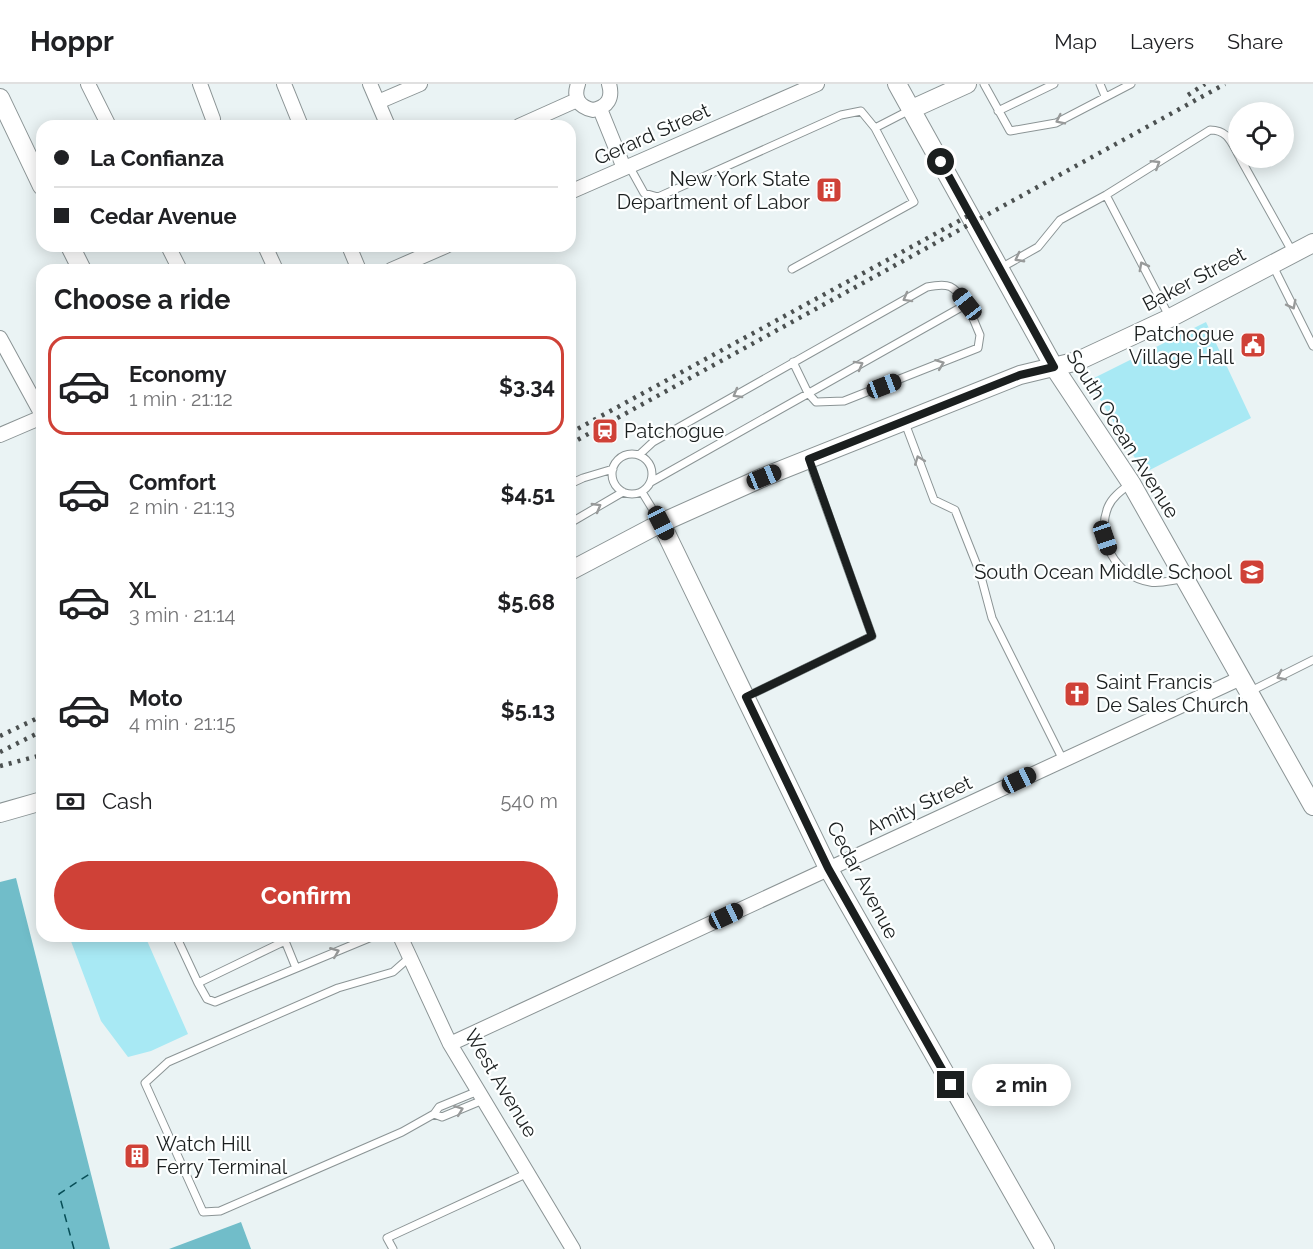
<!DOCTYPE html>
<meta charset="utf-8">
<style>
:root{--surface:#fff;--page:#f6f6f6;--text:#202124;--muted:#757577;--line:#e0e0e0;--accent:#cf4137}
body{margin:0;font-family:Raleway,sans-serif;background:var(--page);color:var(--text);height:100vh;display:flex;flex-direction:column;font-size:22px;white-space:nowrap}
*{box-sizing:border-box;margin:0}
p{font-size:20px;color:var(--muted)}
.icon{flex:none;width:33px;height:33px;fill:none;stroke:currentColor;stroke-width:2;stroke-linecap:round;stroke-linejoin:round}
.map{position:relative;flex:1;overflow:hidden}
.drawer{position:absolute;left:36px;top:180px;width:540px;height:678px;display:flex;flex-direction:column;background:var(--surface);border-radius:18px;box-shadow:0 3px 15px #0003}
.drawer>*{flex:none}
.hud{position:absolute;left:36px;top:36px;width:540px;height:132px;border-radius:18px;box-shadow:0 3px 15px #0003;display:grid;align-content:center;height:132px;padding:0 18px;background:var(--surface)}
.buttons{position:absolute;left:1228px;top:18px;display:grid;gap:12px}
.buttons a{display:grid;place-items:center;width:66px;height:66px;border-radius:50%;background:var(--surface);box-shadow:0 3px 15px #0003;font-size:30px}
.end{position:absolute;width:27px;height:27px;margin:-14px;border:8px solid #1b1f1f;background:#fff;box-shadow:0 0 0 3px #fff}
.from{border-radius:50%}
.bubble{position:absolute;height:42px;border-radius:21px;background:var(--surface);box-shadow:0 3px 15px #0003;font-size:20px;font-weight:700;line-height:42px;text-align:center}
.car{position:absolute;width:18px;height:36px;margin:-18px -9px;border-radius:8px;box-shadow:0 0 4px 2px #0007;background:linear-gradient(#222 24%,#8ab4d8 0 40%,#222 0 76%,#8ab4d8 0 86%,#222 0)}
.hud b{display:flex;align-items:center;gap:21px;height:57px;font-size:22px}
.hud b+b{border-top:2px solid var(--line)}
.hud i{width:15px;height:15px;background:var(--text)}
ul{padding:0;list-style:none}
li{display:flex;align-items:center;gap:18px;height:99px;margin:0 12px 9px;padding:0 6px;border:3px solid transparent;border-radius:18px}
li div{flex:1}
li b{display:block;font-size:22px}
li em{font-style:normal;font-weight:700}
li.on{border-color:var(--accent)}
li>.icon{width:54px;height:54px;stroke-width:1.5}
h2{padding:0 18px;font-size:27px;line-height:72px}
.pay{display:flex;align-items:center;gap:15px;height:66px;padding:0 18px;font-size:22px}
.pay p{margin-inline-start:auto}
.action{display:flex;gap:12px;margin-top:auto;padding:12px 18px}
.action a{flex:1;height:69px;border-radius:36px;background:var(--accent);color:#fff;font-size:24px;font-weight:700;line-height:69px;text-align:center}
header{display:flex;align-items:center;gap:36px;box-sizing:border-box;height:84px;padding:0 30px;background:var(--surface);border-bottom:2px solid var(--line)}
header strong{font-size:28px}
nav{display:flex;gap:33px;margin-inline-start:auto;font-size:21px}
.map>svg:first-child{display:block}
.green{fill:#a8e9f4}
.water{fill:#71bdc9}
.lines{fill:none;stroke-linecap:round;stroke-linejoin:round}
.ferry{stroke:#074e57;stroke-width:1.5;stroke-dasharray:8 6;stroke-linecap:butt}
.lane-casing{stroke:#8b9495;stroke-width:9}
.street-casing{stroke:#8b9495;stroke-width:16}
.secondary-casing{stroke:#8b9495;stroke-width:20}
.lane{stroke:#fff;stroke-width:7}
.street{stroke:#fff;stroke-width:14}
.secondary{stroke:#fff;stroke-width:18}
.rail{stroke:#4c5151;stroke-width:4.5;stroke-dasharray:3 6;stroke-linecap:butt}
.oneway{stroke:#989a9a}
.route{stroke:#1b1f1f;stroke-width:8}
.labels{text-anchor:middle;stroke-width:4.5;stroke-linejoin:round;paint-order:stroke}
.street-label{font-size:20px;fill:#1b1f1f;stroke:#fdffff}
.poi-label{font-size:20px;fill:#1b1f1f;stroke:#fdffff;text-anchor:end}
</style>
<header>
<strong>Hoppr</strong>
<nav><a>Map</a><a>Layers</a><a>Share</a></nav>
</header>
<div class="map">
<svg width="1313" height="1165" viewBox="0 0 1313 1165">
<rect width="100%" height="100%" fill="#eaf3f4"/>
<!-- green -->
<path class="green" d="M1206,238L1251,334L1144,389L1092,302L1094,294Z
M69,852H145L188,950L151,967L128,973L101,937Z"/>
<!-- water -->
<path class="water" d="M16,794L110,1165H0V798Z
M241,1138L251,1165H169Z"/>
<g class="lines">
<!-- ferry -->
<path class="ferry" d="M74,1165L59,1110L91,1089"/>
<!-- lane casing -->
<g class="lane-casing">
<path id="lane" d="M984,0L1010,47L1056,39L1131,0
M1100,0L1105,12
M998,27L1054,0
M1240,74L1293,169
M629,82L644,109L658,113L841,31L861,27L875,44L910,26
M1106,111L1170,234
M1273,182L1313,262
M792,185L914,118L875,44
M999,185L1038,163L1060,136L1106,111L1210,46C1228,46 1231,58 1239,72
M793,278L808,309L816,318L844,317L978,264L980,251L967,220
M905,339L934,416L955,426L980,489L992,534L1063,676
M612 390a20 20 0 1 1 40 0a20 20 0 1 1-40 0Z
M639,371L653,358L927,203C951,198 953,202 967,220L651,398
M570,400L583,394L613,385
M1130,400C1122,406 1112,413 1108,423C1095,455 1116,493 1150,498C1160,500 1172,496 1182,495
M642,408L661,439
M570,439L623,408
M1251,607L1313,576
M746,613L872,552L809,376
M176,852L198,899L285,857L287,852
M285,857L296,884
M410,873L393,888L338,904L168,978L145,999L203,1128L220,1127L402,1048L434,1030L439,1023L478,1007
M198,899L207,915L215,918L374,852
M434,1030L442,1033L483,1016
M393,1165L387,1154L528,1089"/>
</g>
<!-- street casing -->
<g class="street-casing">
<path id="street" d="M88,0L109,42
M200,0L213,35
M284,0L301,42
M370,0L388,42
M578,0C573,14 579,23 593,26C608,23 613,14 609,0
M378,18L420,0
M600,25L624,84
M519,42L577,16
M570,108L817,0
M168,162L180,186
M265,162L276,186
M349,162L359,186
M391,186L446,162
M0,254L42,331
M0,351L42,333
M400,852L450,960L573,1165
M450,960L1241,594"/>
</g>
<!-- secondary casing -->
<g class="secondary-casing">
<path id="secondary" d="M897,0L1054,283L1131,399L1313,722
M0,14L42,102
M912,25L967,0
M70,162L82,186
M661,439L828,784L1045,1165
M570,487L661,439L764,393L1020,291L1078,277L1170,234L1313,159
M0,729L42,717"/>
</g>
<!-- lane -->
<use href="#lane" class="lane"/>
<!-- street -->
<use href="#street" class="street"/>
<!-- secondary -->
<use href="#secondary" class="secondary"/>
<!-- rail -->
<path class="rail" d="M1188,11L1205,0
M570,349L968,132
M570,360L1225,0
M0,652L42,632
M0,668L42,647
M0,682L42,671"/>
</g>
<!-- one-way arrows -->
<defs><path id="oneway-chevron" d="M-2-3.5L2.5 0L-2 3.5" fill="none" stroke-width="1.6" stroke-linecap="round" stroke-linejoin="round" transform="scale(1.5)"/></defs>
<g class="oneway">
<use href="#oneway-chevron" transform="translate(1060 36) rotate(154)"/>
<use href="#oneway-chevron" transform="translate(1156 80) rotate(-32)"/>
<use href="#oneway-chevron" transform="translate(1019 174) rotate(152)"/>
<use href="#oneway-chevron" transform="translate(1143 182) rotate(-118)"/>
<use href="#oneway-chevron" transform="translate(907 214) rotate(151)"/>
<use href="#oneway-chevron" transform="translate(1292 221) rotate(63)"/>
<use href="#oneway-chevron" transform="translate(940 280) rotate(-21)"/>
<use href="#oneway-chevron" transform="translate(859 281) rotate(-29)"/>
<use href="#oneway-chevron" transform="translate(737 310) rotate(150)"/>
<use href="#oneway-chevron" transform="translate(919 376) rotate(-111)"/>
<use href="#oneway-chevron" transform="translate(597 423) rotate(-30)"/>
<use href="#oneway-chevron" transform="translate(1281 592) rotate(153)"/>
<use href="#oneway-chevron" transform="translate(335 868) rotate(-22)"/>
<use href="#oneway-chevron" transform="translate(459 1026) rotate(-21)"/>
</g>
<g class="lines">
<!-- route -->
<path class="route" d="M941,78L1054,283L1020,291L809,375L872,552L746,613L828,784L951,1001"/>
</g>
<!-- icons -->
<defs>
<g id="building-square" transform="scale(1.35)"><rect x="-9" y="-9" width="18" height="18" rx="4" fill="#cf4137" stroke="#fdffff"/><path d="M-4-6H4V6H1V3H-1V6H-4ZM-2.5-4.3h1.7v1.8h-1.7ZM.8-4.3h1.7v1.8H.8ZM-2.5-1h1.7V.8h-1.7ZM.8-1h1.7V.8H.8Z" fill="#fff"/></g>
<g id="civic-square" transform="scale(1.35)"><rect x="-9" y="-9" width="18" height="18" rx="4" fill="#cf4137" stroke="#fdffff"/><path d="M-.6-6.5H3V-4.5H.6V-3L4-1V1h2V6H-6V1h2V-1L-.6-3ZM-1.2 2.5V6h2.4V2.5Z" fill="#fff"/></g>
<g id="station-square" transform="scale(1.35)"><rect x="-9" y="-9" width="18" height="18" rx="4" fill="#cf4137" stroke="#fdffff"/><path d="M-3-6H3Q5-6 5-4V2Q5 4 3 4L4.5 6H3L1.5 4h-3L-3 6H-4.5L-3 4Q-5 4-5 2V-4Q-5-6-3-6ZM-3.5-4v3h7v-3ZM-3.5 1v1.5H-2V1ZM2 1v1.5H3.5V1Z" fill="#fff"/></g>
<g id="school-square" transform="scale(1.35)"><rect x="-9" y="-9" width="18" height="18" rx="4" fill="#cf4137" stroke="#fdffff"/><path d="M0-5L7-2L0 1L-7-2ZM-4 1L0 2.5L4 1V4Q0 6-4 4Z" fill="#fff"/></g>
<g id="church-square" transform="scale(1.35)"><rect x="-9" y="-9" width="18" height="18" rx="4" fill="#cf4137" stroke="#fdffff"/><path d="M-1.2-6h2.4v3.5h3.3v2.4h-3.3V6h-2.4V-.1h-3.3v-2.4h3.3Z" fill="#fff"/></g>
</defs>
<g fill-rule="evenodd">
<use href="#building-square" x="829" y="106"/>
<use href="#civic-square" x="1253" y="261"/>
<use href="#station-square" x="605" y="347"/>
<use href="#school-square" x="1252" y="488"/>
<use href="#church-square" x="1077" y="610"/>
<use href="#building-square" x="137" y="1072"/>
</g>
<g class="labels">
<!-- street labels -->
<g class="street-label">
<text transform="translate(652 50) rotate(-24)" y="7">Gerard Street</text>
<text transform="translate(1194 195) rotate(-28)" y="7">Baker Street</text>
<text transform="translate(1123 350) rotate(58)" y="7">South Ocean Avenue</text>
<text transform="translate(919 721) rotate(-25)" y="7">Amity Street</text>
<text transform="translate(863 796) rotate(62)" y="7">Cedar Avenue</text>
<text transform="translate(501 999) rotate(59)" y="7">West Avenue</text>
</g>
<!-- poi labels -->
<g class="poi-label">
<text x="810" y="102">New York State<tspan x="810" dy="23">Department of Labor</tspan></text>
<text x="1234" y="257">Patchogue<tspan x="1234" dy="23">Village Hall</tspan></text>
<text x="624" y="354" text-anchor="start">Patchogue</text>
<text x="1232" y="495">South Ocean Middle School</text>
<text x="1096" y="605" text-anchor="start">Saint Francis<tspan x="1096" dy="23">De Sales Church</tspan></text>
<text x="156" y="1067" text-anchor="start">Watch Hill<tspan x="156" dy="23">Ferry Terminal</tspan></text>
</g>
</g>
</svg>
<div class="buttons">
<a><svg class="icon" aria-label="locate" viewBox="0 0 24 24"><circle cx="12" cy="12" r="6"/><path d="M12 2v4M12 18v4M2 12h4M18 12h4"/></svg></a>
</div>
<i class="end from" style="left:941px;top:78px"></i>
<i class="end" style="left:951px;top:1001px"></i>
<div class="bubble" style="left:972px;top:980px;width:99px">2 min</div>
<i class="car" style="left:967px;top:220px;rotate:322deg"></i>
<i class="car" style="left:884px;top:302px;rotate:69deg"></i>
<i class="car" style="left:764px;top:393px;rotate:68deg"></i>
<i class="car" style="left:661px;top:439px;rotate:153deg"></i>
<i class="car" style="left:1105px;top:454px;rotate:161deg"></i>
<i class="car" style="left:1019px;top:696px;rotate:65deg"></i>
<i class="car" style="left:726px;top:832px;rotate:65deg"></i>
<div class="hud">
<b><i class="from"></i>La Confianza</b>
<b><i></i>Cedar Avenue</b>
</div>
<section class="drawer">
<h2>Choose a ride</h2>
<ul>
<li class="on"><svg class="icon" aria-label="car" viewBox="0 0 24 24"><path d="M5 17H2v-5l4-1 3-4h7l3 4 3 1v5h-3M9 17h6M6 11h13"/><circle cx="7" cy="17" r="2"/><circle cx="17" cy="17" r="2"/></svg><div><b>Economy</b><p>1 min · 21:12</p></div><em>$3.34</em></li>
<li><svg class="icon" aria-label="car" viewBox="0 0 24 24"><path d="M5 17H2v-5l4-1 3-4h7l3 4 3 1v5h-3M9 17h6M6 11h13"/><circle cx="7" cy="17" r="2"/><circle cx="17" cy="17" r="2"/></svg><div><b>Comfort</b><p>2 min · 21:13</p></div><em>$4.51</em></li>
<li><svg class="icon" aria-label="car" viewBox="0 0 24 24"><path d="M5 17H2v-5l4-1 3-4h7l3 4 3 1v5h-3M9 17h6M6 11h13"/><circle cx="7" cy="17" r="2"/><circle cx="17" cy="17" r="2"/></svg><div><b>XL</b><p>3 min · 21:14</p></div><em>$5.68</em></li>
<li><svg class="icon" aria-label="car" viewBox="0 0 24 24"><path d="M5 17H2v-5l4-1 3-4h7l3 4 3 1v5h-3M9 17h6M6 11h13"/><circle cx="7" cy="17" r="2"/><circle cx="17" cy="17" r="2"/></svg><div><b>Moto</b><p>4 min · 21:15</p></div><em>$5.13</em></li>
</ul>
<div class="pay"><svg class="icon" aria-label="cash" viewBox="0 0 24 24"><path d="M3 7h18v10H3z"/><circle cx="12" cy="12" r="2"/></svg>Cash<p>540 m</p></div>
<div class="action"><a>Confirm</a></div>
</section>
</div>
